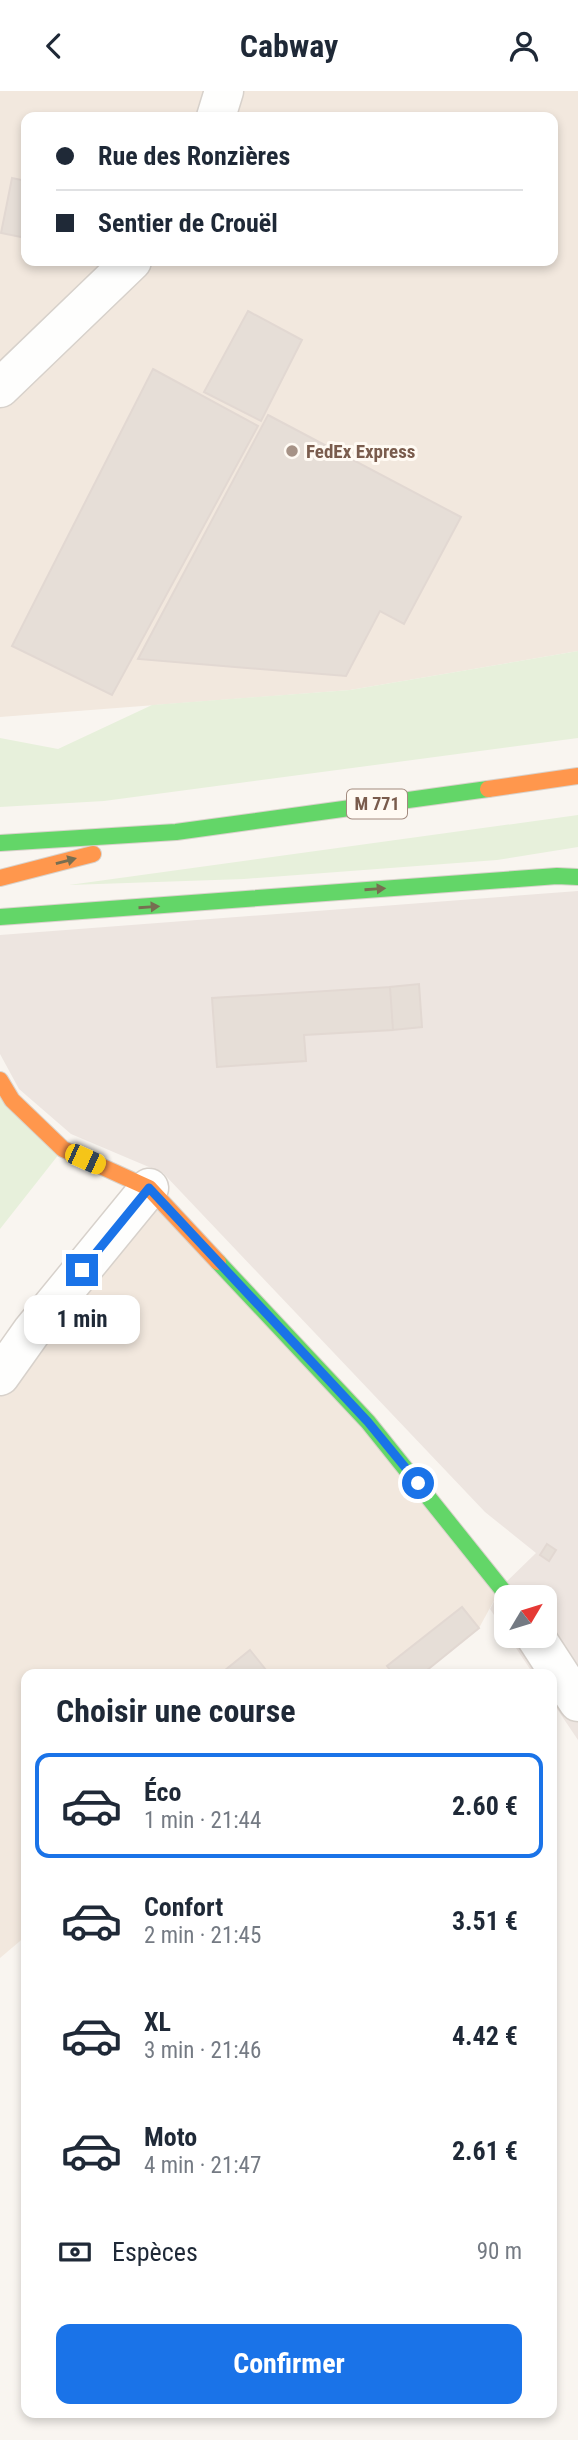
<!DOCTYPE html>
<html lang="fr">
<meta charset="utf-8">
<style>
:root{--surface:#fff;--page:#f2f2f3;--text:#1f2937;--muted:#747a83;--line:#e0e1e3;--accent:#1a73e8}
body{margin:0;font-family:"Roboto Condensed",sans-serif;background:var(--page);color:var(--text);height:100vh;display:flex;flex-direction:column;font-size:26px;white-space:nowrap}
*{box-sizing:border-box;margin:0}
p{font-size:23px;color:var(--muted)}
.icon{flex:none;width:38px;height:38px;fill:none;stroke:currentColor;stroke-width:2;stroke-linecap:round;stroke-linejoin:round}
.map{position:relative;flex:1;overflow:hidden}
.sheet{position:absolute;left:21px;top:1578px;width:536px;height:749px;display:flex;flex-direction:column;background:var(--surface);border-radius:14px;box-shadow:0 4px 10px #0003}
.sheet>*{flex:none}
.banner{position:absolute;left:21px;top:21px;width:537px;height:154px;border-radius:14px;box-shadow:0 4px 10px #0003;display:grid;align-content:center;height:154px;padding:0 35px;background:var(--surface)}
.needle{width:46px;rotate:52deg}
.tools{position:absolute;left:494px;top:1494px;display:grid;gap:14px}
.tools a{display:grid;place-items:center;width:63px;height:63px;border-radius:14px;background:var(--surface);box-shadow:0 4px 10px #0003;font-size:35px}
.end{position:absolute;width:32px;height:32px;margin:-16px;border:9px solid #1a73e8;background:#fff;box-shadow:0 0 0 4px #fff}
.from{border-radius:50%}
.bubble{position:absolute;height:49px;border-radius:14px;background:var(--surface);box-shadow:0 4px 10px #0003;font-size:23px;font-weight:700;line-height:49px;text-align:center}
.car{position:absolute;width:21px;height:42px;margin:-21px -10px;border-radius:9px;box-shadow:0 0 5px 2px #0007;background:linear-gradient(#f5c518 24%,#345 0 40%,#f5c518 0 76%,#345 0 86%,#f5c518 0)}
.banner b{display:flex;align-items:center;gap:24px;height:66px;font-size:26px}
.banner b+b{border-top:2px solid var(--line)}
.banner i{width:18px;height:18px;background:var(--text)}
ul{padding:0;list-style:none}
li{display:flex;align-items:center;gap:21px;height:105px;margin:0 14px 10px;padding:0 21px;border:4px solid transparent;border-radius:14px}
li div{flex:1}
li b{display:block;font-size:26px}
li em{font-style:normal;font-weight:700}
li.on{border-color:var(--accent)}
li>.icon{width:63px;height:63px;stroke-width:1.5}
h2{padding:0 35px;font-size:32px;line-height:84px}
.pay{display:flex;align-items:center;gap:18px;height:77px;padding:0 35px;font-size:26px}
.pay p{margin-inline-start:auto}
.cta{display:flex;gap:14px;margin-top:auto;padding:14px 35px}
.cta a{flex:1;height:80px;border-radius:14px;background:var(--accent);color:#fff;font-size:28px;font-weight:700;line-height:80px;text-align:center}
header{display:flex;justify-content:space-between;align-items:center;height:91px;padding:0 35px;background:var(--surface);font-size:32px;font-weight:700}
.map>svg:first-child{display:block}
.residential{fill:#f2e8de;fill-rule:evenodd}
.industrial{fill:#ede5e0}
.green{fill:#e7f0db}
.building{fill:#e6ded7;stroke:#e2d8d2;stroke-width:2}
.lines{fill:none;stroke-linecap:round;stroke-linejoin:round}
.street-casing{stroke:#d7d1cb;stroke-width:41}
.fast-casing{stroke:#d9d2cb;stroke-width:18}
.slow-casing{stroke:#d9d2cb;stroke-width:18}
.street{stroke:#fefefd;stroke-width:38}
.fast{stroke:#63d668;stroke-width:16}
.slow{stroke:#ff974d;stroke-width:16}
.oneway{fill:#776e51}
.route{stroke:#1a73e8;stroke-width:9}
.poi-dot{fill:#a69286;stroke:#fffaf3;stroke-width:2.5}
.labels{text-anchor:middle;stroke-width:6;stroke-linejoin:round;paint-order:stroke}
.shield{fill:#fffaf3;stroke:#a28b7f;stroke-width:2}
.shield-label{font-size:18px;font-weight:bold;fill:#7a5c4d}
.poi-label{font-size:19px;font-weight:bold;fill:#7a5c4d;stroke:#fffaf3;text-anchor:start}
</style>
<header><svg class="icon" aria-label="back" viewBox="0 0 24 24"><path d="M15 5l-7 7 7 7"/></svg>Cabway<svg class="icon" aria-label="person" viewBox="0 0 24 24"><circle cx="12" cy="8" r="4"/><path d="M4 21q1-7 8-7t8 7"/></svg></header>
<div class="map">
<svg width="578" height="2349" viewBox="0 0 578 2349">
<rect width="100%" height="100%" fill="#f9f5f0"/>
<!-- residential -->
<path class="residential" d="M0,0H578V560L350,599L0,626ZM26,26H553V170H26Z
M149,1097L502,1495L479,1537L421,1584H26V1845L0,1867V1285Z"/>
<!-- industrial -->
<path class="industrial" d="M578,800V1649L551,1609V1584H534L508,1545H544V1507H506V1542L490,1518L502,1495L536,1462L485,1421L163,1082L71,1043L19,998L0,963V844Z"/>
<!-- green -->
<path class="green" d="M578,560V647L104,710L0,716V647L58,658L152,614L350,599Z
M578,724V756L497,769L244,788L69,794Z
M0,989L63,1058L0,1138Z"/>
<!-- building -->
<path class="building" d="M12,87L26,90V147L1,142Z
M248,220L302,249L261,330L204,301Z
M153,278L258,335L112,604L12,555Z
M268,324L461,426L404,533L380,520L346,585L138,568Z
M419,893L422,936L393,939L390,896Z
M390,896L393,939L304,944L306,970L217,976L212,907Z
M547,1453L556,1459L549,1470L540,1464Z
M462,1516L479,1537L421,1584H394L387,1575Z
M250,1559L270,1584H219Z"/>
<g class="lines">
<!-- street casing -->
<g class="street-casing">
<path id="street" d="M216,26L224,0
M0,297L132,170
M0,1285L32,1240L149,1097
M535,1545L578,1611"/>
</g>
<!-- fast casing -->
<g class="fast-casing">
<path id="fast" d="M0,752L176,741L488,698
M0,826L557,785L578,786
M218,1171L368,1331L509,1507"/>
</g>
<!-- slow casing -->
<g class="slow-casing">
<path id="slow" d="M488,698L578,685
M0,787L93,763
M0,989L12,1009L63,1058L149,1097L218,1171"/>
</g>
<!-- street -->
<use href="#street" class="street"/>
<!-- fast -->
<use href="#fast" class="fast"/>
<!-- slow -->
<use href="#slow" class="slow"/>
</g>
<!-- one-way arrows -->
<defs><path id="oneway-solid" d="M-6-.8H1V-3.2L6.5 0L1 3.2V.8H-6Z" transform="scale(1.75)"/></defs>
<g class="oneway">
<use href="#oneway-solid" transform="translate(66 770) rotate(-15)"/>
<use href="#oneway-solid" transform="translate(375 798) rotate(-4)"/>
<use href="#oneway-solid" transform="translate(149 816) rotate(-4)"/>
</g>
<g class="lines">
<!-- route -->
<path class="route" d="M82,1179L149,1097L368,1331L418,1392"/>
</g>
<!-- markers -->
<circle class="poi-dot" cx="292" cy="360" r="7"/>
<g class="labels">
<!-- shield labels -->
<rect class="shield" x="347" y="698.5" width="60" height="29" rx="5"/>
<g class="shield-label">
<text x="377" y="719">M 771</text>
</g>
<!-- poi labels -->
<g class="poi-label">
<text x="306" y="367">FedEx Express</text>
</g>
</g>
</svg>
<div class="tools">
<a><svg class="needle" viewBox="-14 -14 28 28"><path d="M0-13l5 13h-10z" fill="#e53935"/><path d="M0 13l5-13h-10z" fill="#747a83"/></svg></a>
</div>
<i class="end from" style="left:418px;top:1392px"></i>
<i class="end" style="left:82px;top:1179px"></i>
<div class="bubble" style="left:24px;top:1204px;width:116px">1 min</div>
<i class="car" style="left:85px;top:1068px;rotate:114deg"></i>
<div class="banner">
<b><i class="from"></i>Rue des Ronzières</b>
<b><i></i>Sentier de Crouël</b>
</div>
<section class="sheet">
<h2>Choisir une course</h2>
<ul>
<li class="on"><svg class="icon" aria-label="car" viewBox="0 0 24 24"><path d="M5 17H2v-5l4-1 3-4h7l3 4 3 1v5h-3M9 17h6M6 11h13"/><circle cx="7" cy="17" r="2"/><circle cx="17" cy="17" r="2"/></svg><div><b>Éco</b><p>1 min · 21:44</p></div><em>2.60 €</em></li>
<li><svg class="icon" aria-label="car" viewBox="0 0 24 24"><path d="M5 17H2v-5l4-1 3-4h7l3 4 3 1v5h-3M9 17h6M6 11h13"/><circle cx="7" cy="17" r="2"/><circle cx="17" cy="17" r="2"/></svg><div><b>Confort</b><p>2 min · 21:45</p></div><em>3.51 €</em></li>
<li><svg class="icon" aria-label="car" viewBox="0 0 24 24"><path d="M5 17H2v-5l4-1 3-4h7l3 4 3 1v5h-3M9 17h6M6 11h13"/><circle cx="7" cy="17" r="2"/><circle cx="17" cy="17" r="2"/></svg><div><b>XL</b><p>3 min · 21:46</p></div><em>4.42 €</em></li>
<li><svg class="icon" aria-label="car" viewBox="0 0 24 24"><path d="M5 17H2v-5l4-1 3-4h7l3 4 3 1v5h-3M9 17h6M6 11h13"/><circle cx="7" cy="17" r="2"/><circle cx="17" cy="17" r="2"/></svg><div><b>Moto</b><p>4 min · 21:47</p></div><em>2.61 €</em></li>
</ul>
<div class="pay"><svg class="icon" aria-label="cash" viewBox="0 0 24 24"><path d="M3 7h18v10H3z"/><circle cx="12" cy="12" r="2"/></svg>Espèces<p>90 m</p></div>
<div class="cta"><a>Confirmer</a></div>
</section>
</div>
